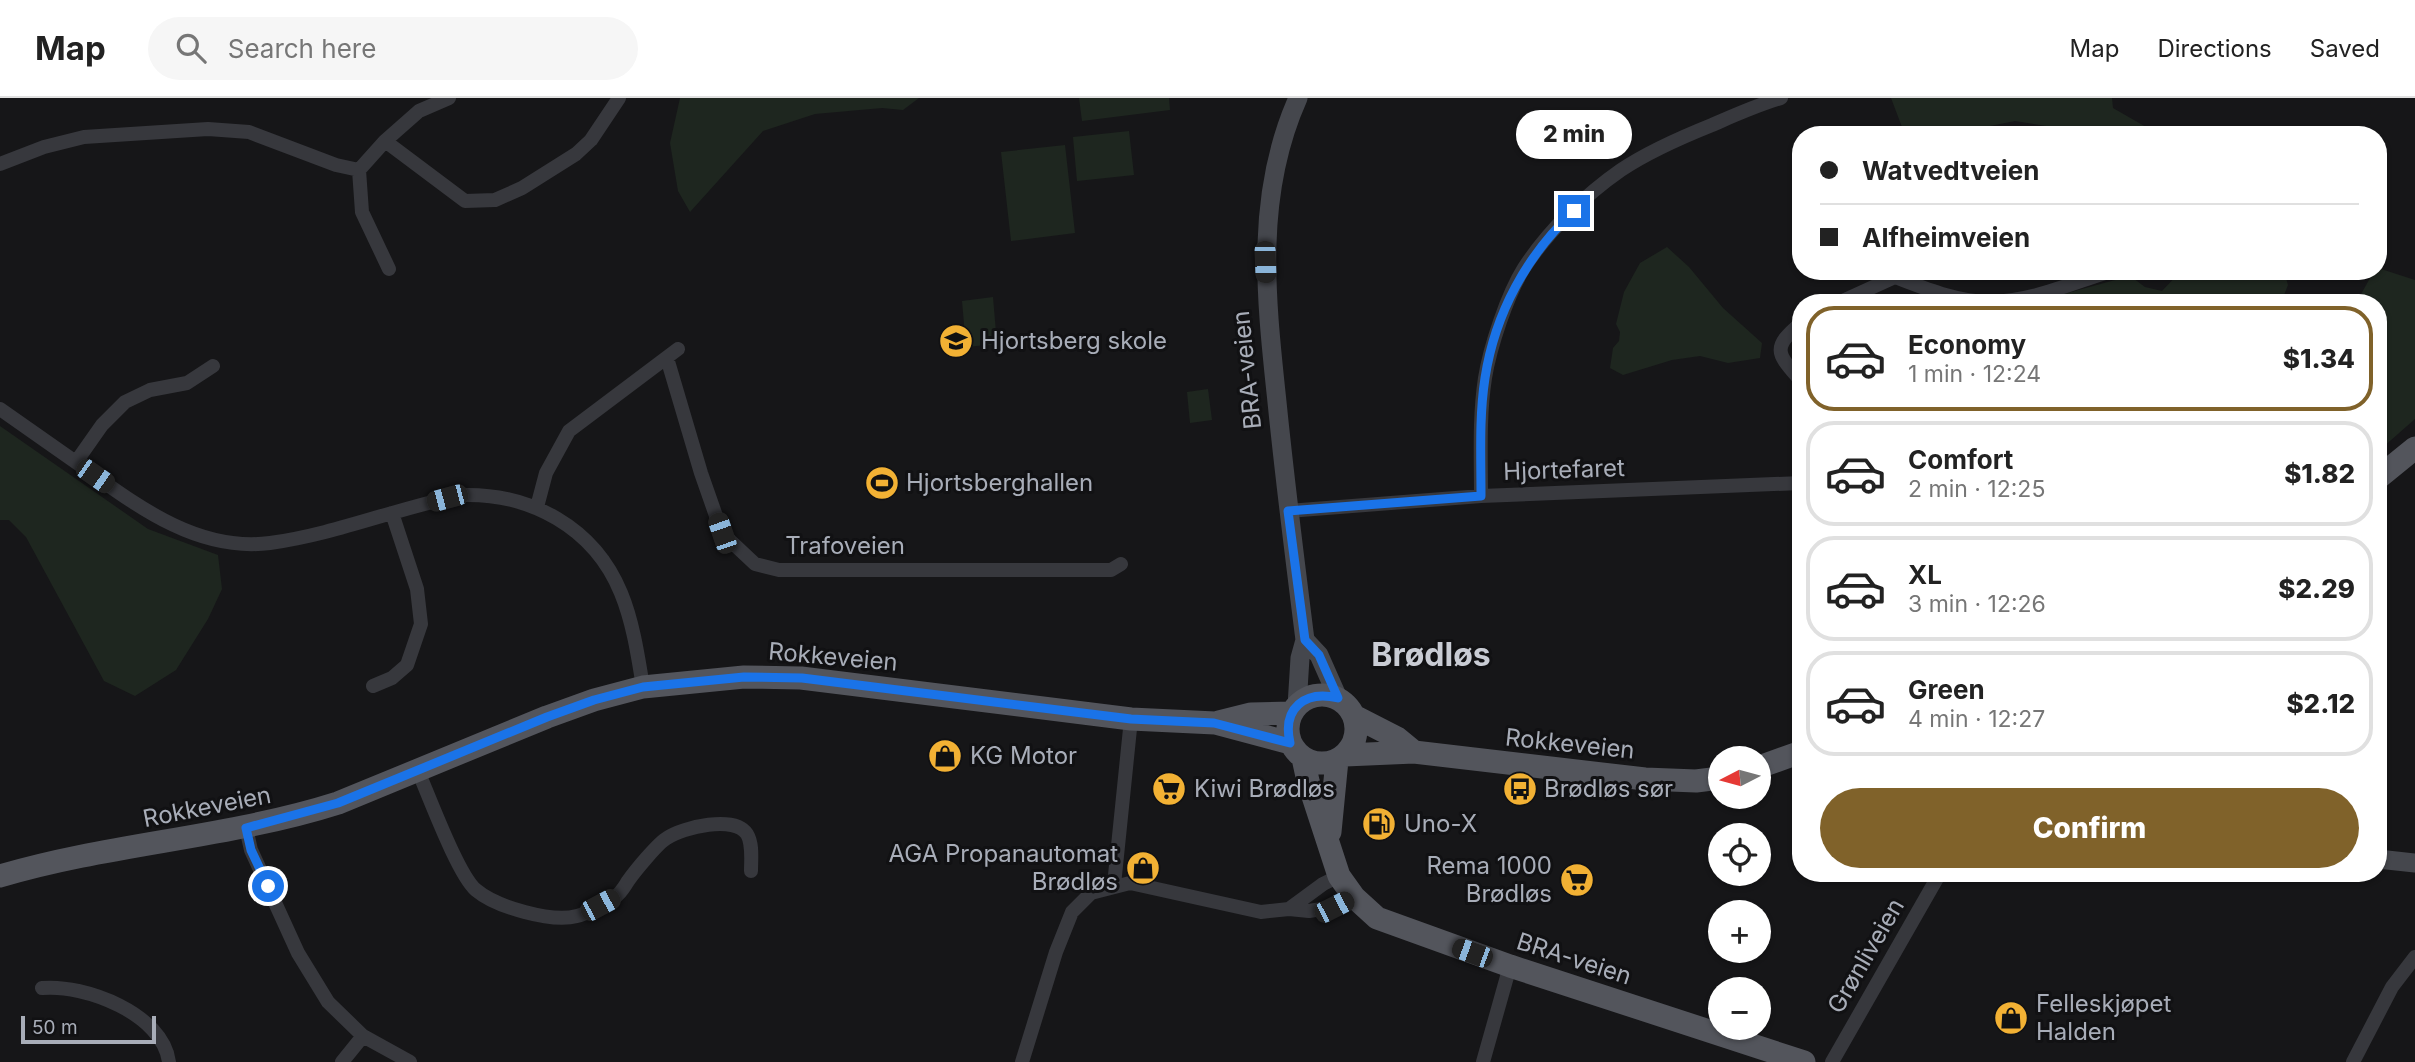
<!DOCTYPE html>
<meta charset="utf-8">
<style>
:root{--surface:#fff;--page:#f6f6f6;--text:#222;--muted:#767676;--line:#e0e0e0;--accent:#80622a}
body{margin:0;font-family:Inter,sans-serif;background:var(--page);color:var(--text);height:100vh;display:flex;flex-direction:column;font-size:26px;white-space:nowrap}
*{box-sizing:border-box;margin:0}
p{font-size:23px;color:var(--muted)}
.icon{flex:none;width:38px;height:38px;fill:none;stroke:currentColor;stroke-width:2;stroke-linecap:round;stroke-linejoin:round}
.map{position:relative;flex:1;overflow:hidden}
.panel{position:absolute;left:1792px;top:196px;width:595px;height:588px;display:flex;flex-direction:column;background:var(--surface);border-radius:28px;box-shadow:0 2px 5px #0004}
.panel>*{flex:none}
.banner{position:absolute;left:1792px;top:28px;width:595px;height:154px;border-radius:28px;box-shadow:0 2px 5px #0004;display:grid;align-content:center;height:154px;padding:0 28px;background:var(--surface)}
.needle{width:46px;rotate:264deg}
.controls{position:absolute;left:1708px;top:648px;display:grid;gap:14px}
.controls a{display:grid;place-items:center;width:63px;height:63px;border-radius:50%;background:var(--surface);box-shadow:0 2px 5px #0004;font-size:35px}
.scale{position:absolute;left:21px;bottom:18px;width:135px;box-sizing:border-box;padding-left:7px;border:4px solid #a8adb8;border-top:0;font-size:19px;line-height:24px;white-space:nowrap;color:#a8adb8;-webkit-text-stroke:5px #111113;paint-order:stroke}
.end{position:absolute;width:32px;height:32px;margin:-16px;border:9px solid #1a73e8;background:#fff;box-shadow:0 0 0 4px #fff}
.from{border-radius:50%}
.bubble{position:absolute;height:49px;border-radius:24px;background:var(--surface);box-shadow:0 2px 5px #0004;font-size:23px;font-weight:800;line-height:49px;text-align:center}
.car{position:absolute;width:21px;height:42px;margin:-21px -10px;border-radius:9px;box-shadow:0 0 5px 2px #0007;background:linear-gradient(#222 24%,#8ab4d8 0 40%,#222 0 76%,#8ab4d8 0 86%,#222 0)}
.banner b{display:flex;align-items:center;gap:24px;height:66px;font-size:26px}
.banner b+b{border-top:2px solid var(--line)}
.banner i{width:18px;height:18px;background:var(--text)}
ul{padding:12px 0 0;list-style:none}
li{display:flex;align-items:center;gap:21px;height:105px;margin:0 14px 10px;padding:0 14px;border:4px solid var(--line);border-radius:28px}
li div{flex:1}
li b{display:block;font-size:26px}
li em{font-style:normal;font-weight:800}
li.on{border-color:var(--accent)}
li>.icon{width:63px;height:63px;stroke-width:1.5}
.cta{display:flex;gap:14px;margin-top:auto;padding:14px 28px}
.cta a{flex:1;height:80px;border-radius:42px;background:var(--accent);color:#fff;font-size:28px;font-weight:800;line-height:80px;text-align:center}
header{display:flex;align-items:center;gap:42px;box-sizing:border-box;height:98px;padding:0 35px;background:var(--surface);border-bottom:2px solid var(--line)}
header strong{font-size:33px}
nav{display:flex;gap:38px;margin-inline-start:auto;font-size:24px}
.search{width:490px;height:63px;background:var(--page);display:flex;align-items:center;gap:18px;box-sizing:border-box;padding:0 24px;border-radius:38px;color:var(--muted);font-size:26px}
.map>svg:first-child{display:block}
.green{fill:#1e261f}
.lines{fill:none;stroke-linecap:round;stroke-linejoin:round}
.street{stroke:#37383d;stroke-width:14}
.secondary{stroke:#45474d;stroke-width:19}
.primary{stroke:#53555c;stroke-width:23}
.route{stroke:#1a73e8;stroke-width:9}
.labels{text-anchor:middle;stroke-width:6;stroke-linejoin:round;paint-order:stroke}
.poi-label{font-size:24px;fill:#a8adb8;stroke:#111113;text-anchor:start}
.street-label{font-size:24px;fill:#a8adb8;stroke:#111113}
.district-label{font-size:32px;font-weight:bold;fill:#c9ccd4;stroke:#111113}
</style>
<header>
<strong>Map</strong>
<div class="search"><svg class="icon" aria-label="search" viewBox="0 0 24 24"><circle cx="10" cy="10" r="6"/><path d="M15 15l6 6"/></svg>Search here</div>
<nav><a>Map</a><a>Directions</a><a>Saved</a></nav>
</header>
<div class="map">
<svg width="2415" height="964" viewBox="0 0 2415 964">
<rect width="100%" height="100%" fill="#161618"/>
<!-- green -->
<path class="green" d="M680,0H919L903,12L882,10L815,16L763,33L690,114L678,93L670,45Z
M1079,0H1169L1170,12L1082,23Z
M1891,0H2112L2113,10L2160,37H2077L2070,32L2015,23L1945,37H1905Z
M1129,33L1134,77L1077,83L1073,39Z
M1065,47L1075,135L1011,143L1001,54Z
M1667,149L1689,169L1723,210L1762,245L1760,260L1728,265L1700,258L1672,262L1623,277L1610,270L1613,250L1619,243L1620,234L1616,226L1624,194L1640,165Z
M2378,170L2415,182V321L2382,350L2378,346V205H2356L2374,173H2378Z
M2181,173H2284L2288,187L2281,205H2054L2049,200L2130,178L2145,189L2162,193Z
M993,199L997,246L966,249L962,203Z
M1208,291L1212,322L1190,325L1187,294Z
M0,328L148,431L218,457L222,491L208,521L176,572L135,598L104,583L26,439L9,422H0Z"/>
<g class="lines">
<!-- street -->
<path class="street" d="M385,43L465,103L495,102L522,90L576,56L591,42L619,0
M0,66L44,49L84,39L208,31L249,34L336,67L359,72L385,43L419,13L449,0
M359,72L362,114L389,171
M1838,205L1895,179C1924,190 1957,204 1989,204C2031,204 2072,185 2111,173
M1801,225C1770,251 1778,256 1801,283
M667,260L701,375L722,435L755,466L779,472H1111L1121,466
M0,311C29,331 58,352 87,372C141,411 200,454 270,445C336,436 397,410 462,397C530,395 594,429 621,495C633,524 638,558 643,589
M76,364L102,327L125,304L150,292L187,285L213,268
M1481,398C1481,359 1479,319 1485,280C1490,249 1507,197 1524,170C1548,133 1585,97 1621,72C1648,54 1682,39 1712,27C1735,17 1757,7 1781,0
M537,409L546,375L569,333L678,251
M1288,413L1481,398L1801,385
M373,588L392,580L407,567L421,526L417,491L392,415
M418,673C429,698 458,777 476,792C496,809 552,825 577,818C589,815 604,806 615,799C621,795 624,789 628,783C635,773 658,745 667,740C683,729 735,717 747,736C753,746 751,761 751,773
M246,730L251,752L298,855L328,904L363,938L342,964
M1114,787L1131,621
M1289,811L1323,786L1339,778
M42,890C85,886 163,916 169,964
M363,938L410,964
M1022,964L1056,854L1072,814L1091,795L1130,785L1261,814L1289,811L1309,813L1334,809L1354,799
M1483,964L1510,868
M1832,964L1940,775
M2353,964L2392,889L2415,859"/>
<!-- secondary -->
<path class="secondary" d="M1305,542L1319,557L1338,600
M1297,608L1300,560L1305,542C1295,463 1285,384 1277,304C1266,200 1254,98 1298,0
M2378,761L2415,765"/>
<!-- primary -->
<path class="primary" d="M2378,380L2415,350
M1288 631a34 34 0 1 1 68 0a34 34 0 1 1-68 0Z
M1354,618L1397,640L1414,654
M1219,624L1251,616L1291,615
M1345,657L1414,654L1645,681L1696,683L1720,680
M1303,660L1308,683L1339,778L1354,799L1377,820L1510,868L1804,964
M1759,669L1801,654
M1330,734L1337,662
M0,778C111,745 228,740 338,705L547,619L594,602L643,589L744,579L801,580L1131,621L1215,625L1290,645"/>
</g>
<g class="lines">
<!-- route -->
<path class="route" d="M268,788L251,752L246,730L338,705L547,619L594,602L643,589L744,579L802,580L1131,621L1214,625L1290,645C1282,610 1305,592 1338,600L1319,557L1305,542L1288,413L1481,398C1481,358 1479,319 1485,280C1495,215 1527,157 1574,113"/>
</g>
<!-- icons -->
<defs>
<g id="school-disc" transform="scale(1.75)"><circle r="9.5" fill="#f2b134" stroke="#111113"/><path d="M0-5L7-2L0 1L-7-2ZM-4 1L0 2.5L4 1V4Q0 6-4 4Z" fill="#111"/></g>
<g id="stadium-disc" transform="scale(1.75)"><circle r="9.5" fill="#f2b134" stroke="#111113"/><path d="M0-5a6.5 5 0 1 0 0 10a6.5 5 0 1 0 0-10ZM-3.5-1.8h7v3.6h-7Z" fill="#111"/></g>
<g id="shop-disc" transform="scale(1.75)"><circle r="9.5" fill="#f2b134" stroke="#111113"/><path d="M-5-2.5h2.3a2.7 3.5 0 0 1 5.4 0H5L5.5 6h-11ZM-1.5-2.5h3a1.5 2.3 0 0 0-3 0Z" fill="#111"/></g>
<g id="supermarket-disc" transform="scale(1.75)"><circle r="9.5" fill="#f2b134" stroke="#111113"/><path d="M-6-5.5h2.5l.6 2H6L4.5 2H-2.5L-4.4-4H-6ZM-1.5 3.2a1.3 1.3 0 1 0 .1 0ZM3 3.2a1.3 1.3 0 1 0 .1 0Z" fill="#111"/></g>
<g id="bus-disc" transform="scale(1.75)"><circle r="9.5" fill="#f2b134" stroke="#111113"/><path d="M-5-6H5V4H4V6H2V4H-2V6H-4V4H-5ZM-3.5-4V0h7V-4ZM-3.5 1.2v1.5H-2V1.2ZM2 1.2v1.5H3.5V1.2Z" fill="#111"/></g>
<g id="fuel-disc" transform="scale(1.75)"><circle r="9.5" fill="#f2b134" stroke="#111113"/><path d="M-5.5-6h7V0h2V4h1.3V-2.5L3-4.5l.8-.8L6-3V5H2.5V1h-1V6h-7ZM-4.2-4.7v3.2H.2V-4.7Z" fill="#111"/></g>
</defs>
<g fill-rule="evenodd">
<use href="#school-disc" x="956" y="243"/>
<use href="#stadium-disc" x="882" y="385"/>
<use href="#shop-disc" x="945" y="658"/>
<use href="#supermarket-disc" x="1169" y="691"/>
<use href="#bus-disc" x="1520" y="691"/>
<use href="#fuel-disc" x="1379" y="726"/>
<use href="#shop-disc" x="1143" y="770"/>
<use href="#supermarket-disc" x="1577" y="782"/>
<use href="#shop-disc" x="2011" y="920"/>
</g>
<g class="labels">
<!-- poi labels -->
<g class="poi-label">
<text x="981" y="251">Hjortsberg skole</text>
<text x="906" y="393">Hjortsberghallen</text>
<text x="970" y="666">KG Motor</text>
<text x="1194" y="699">Kiwi Brødløs</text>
<text x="1544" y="699">Brødløs sør</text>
<text x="1404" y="734">Uno-X</text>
<text x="1118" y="764" text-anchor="end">AGA Propanautomat<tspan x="1118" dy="28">Brødløs</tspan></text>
<text x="1552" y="776" text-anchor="end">Rema 1000<tspan x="1552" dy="28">Brødløs</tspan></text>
<text x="2036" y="914">Felleskjøpet<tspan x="2036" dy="28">Halden</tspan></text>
</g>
<!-- street labels -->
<g class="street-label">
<text transform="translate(1247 272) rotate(-96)" y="8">BRA-veien</text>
<text transform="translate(1564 372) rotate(-2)" y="8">Hjortefaret</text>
<text x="845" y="456">Trafoveien</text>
<text transform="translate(833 559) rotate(5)" y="8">Rokkeveien</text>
<text transform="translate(1570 646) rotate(6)" y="8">Rokkeveien</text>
<text transform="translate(207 709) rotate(-11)" y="8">Rokkeveien</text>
<text transform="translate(1866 858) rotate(-60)" y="8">Grønliveien</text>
<text transform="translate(1574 861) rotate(18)" y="8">BRA-veien</text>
</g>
<!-- district labels -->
<g class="district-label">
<text x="1431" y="568">Brødløs</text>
</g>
</g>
</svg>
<div class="controls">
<a><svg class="needle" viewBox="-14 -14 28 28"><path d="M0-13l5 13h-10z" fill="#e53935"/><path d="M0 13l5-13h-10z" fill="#767676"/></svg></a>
<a><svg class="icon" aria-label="locate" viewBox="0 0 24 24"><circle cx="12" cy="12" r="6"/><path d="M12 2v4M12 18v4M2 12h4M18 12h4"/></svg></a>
<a>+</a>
<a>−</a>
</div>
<div class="scale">50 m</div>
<i class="end from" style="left:268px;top:788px"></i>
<i class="end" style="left:1574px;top:113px"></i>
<div class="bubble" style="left:1516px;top:12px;width:116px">2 min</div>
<i class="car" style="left:1265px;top:164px;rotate:178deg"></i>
<i class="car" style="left:95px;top:378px;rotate:125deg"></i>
<i class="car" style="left:447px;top:400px;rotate:255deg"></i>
<i class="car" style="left:722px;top:435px;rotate:341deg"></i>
<i class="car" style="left:600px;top:807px;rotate:62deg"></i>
<i class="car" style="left:1334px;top:809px;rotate:63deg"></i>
<i class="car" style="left:1472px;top:855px;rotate:290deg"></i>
<div class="banner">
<b><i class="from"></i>Watvedtveien</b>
<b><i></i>Alfheimveien</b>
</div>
<section class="panel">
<ul>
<li class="on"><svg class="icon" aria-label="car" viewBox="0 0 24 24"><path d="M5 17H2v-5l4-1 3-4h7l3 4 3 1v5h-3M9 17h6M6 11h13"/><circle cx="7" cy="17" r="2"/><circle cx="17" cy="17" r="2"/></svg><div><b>Economy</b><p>1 min · 12:24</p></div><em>$1.34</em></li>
<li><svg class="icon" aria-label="car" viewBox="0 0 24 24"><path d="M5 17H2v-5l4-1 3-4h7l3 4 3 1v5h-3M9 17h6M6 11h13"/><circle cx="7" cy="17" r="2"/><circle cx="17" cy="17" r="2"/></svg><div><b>Comfort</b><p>2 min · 12:25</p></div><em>$1.82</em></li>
<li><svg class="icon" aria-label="car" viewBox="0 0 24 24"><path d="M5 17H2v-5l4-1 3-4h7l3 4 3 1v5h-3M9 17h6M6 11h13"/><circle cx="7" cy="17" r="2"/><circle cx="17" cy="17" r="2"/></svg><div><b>XL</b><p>3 min · 12:26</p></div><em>$2.29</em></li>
<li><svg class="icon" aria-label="car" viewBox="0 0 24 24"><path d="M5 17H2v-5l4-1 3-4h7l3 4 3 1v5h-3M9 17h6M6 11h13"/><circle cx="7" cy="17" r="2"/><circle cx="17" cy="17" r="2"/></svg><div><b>Green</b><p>4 min · 12:27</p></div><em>$2.12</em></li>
</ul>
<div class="cta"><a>Confirm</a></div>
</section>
</div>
